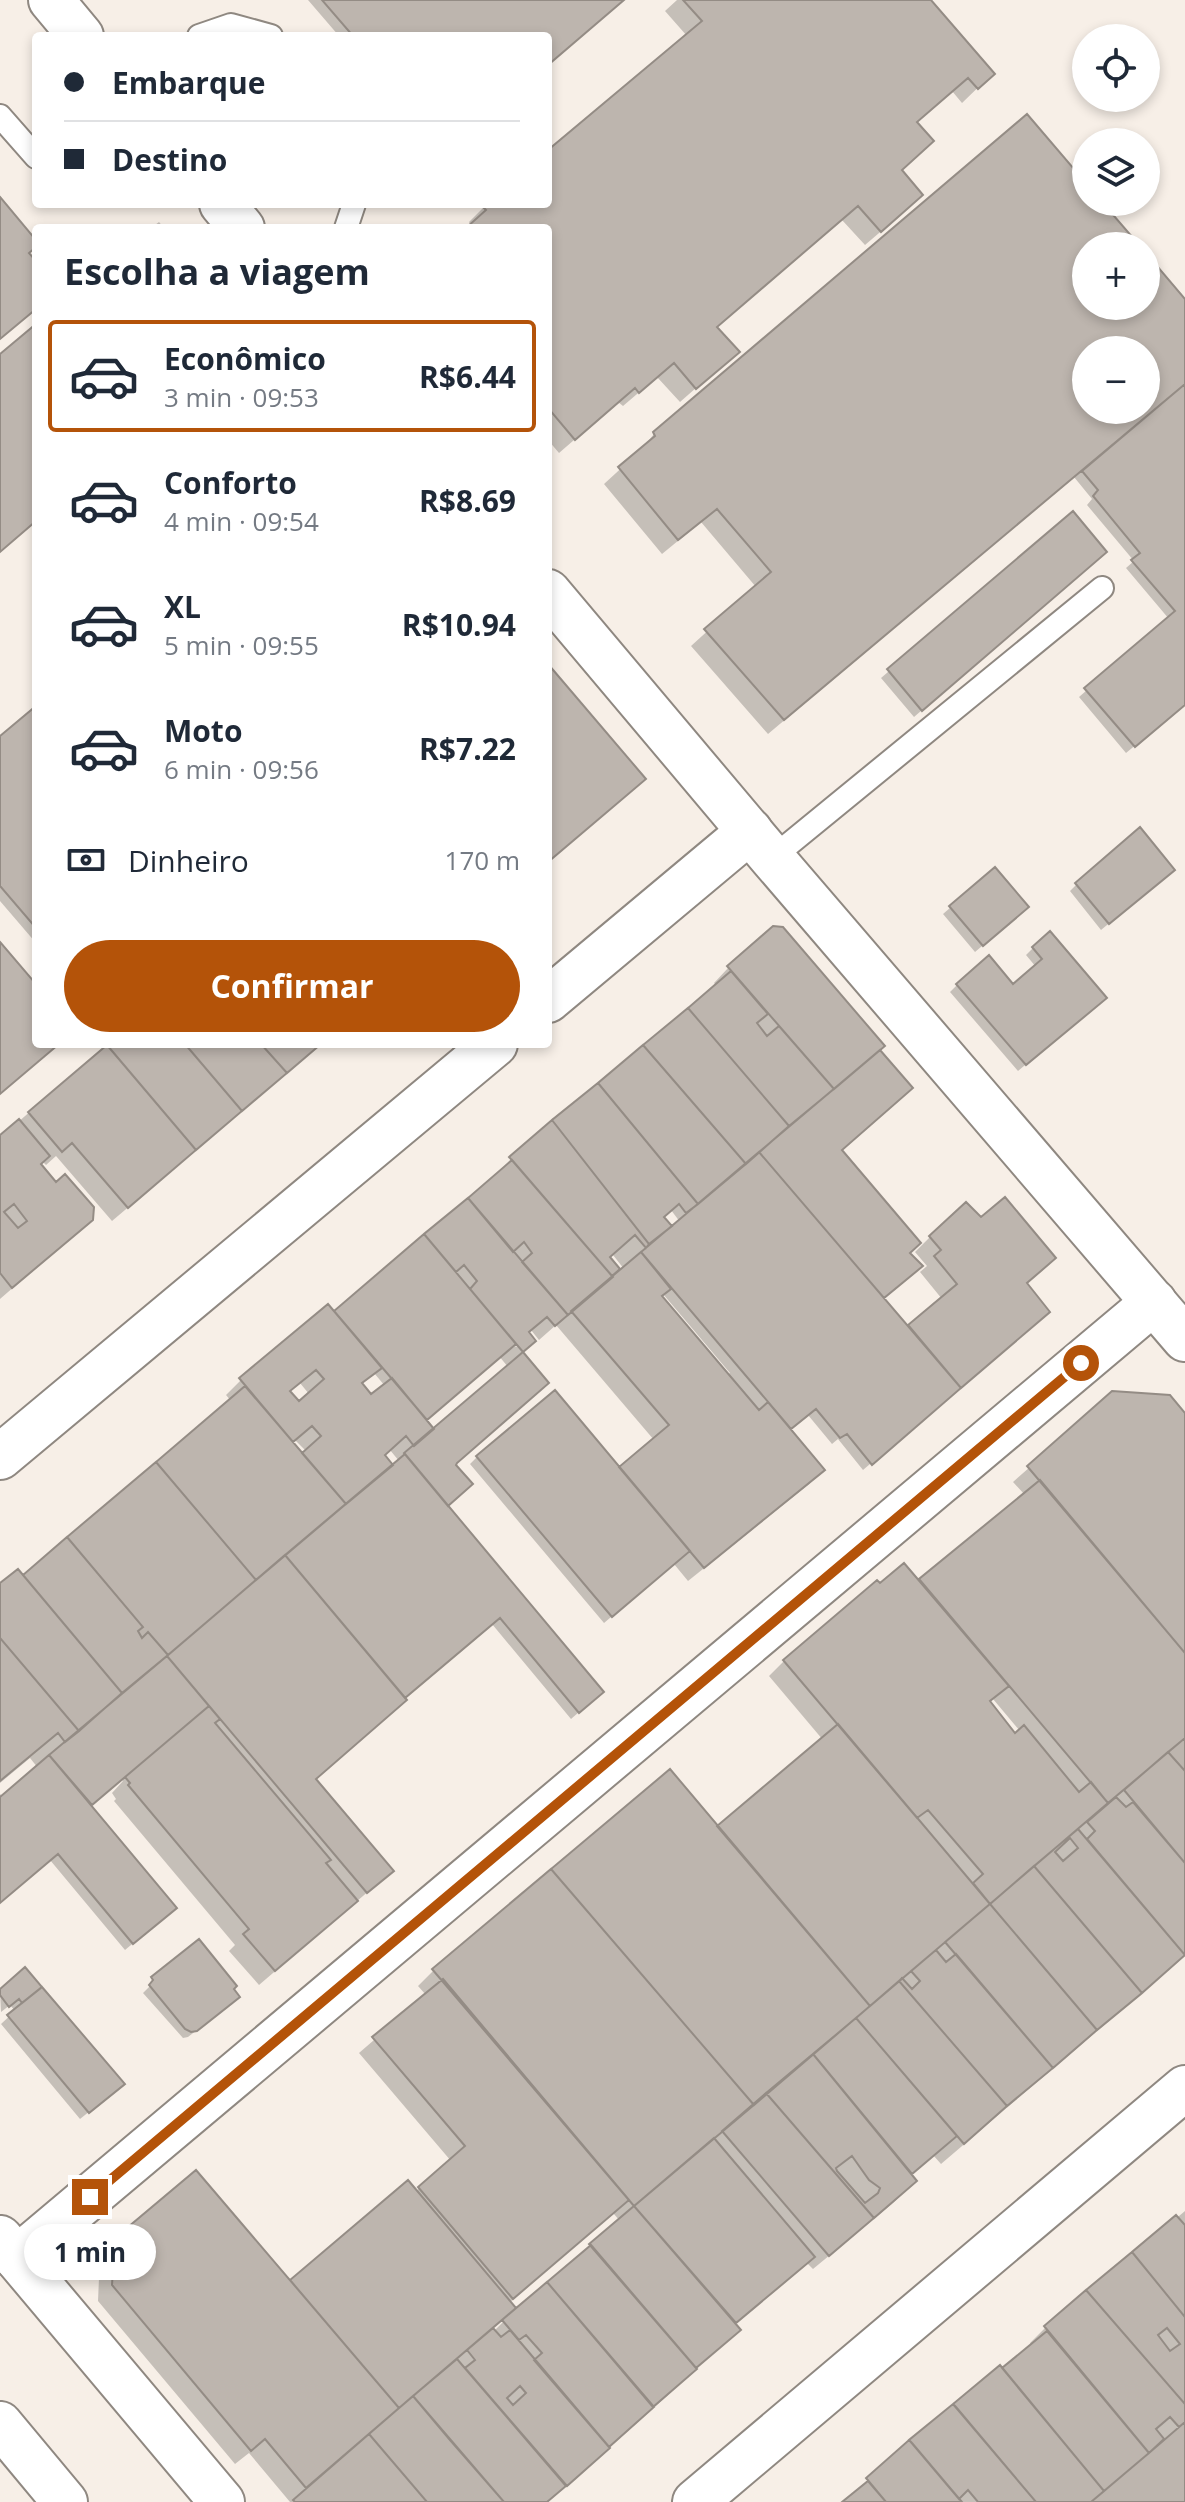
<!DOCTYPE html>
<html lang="pt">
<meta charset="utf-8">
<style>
:root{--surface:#fff;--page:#f2f2f3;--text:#1f2937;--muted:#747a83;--line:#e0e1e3;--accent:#b45309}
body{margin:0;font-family:"Open Sans",sans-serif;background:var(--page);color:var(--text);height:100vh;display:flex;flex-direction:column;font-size:30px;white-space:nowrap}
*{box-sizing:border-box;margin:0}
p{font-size:26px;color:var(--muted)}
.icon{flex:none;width:44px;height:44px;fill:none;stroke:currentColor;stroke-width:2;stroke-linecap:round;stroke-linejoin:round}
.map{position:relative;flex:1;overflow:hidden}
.panel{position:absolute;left:32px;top:224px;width:520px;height:824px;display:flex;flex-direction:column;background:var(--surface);border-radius:8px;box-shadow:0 4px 12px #0003}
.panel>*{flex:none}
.banner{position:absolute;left:32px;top:32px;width:520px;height:176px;border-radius:8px;box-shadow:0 4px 12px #0003;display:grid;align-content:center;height:176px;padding:0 32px;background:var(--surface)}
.tools{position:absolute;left:1072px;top:24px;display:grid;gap:16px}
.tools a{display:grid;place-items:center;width:88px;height:88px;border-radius:50%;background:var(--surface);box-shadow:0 4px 12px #0003;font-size:40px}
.end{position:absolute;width:36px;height:36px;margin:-18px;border:10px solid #b45309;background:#fff;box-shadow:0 0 0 4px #fff}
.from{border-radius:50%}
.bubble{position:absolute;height:56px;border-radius:28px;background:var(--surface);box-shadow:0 4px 12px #0003;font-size:26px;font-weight:700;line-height:56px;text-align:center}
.banner b{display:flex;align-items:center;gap:28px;height:76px;font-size:30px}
.banner b+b{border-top:2px solid var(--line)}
.banner i{width:20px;height:20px;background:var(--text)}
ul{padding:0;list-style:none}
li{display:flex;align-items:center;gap:24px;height:112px;margin:0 16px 12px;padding:0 16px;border:4px solid transparent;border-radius:8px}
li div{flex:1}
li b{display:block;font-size:30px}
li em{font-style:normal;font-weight:700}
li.selected{border-color:var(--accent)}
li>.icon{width:72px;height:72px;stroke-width:1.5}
h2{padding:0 32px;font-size:36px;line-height:96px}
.pay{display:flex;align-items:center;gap:20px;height:88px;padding:0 32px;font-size:30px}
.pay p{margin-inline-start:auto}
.cta{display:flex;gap:16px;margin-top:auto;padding:16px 32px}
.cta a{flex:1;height:92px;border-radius:48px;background:var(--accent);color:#fff;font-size:32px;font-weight:700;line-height:92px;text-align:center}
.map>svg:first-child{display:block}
.shadow{fill:#0003;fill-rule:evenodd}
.building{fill:#bdb5ae;stroke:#948c85;stroke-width:2;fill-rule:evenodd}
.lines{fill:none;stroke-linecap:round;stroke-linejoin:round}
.service-casing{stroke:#8f8881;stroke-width:26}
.minor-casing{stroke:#8f8881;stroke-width:48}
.tertiary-casing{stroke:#8f8881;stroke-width:48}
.service{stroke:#fff;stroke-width:22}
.minor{stroke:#fff;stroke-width:44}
.tertiary{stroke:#fff;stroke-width:44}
.route{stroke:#b45309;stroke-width:10}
</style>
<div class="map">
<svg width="1185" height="2502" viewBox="0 0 1185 2502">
<rect width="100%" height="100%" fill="#f7efe7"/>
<!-- shadow -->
<path class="shadow" d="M308,0H622L548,63V36H339Z
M677,0H929L992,74L962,103L952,91L915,123L900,171L921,195L906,210L865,245L842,220L716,328L737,352L680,402L657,377L623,406L618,402L559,453L548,440V228H469L471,226L469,222L487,204H548V153L687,36L665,11Z
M1086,186V202H1100L1137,246H1086V306H1146V257L1185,302V704L1126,753L1079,697L1169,619L1126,568L1134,561L1087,505L1092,499L1074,477L768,734L691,646L756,587L701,522L662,554L604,484L640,451L654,434ZM1086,350H1146V410H1086Z
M159,222L164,228H151Z
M1072,514L1097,559L914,717L881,678Z
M36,708V943L0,901V739Z
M995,869L1020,914L975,952L943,914Z
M1165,877L1101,930L1070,891L1077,884Z
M1033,948L1097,1005L1018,1071L950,992L957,985L1013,987L1036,967L1026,955Z
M729,967L878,1050L840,1150L908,1253L913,1273L882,1299L908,1328L942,1299L920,1272L927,1266L915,1252L930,1237L1025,1284L1048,1312L863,1470L838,1439L832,1444L808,1415L789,1430L823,1470L808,1485L688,1581L674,1564L604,1623L470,1464L477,1457L619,1469L654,1440L556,1325L539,1340L531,1330L527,1333L533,1341L521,1353L546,1383L455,1463L446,1506L594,1699L571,1719L492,1624L403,1698L314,1779L384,1878L259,1985L229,1951L235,1945L114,1801L116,1799L112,1793L123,1781L121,1779L90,1806L167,1915L125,1950L50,1860L0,1902V1794L3,1797L38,1768L30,1758L0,1783V1586L22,1577L231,1401L226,1395L241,1380L328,1307L334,1314L490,1181L511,1159L717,986L714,983ZM671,1210L680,1222L671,1229L661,1218ZM613,1255L624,1269L608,1282L606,1280L609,1258ZM663,1294L730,1373L727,1375L660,1297ZM511,1335L519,1344L516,1347L508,1337ZM499,1356L508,1367L433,1431L424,1421ZM374,1373L385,1386L370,1397L361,1385ZM300,1383L309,1394L298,1404L289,1392ZM295,1440L307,1452L302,1456L291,1443ZM390,1450L399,1461L392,1467L383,1456Z
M107,1044H321L112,1221L56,1156L46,1165L42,1161L39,1164L91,1220L0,1299V1138Z
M1113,1394L1185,1416V1956L941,2164L933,2155L909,2175L915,2181L893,2203L813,2269L806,2262L734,2325L667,2396L548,2502H290L249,2453L235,2464L98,2301L100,2255L116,2239L290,2283L408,2183L415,2192L451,2161L359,2053L426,1995L418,1986L433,1971L670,1772L717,1829L823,1740L769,1676L784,1661L879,1586L919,1582L1025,1495L1013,1482ZM993,1699L1020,1731L1015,1736L989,1703ZM613,2213L620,2221L508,2318L506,2316L509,2303ZM500,2320L503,2322L494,2331L491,2328Z
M25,1970L115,2091L80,2119L1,2024L15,2011L10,2005L1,2012L0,1991Z
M157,1979L230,2004L188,2037L183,2038L143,1993Z
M1185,2211V2502H845L910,2442L1032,2346L1030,2343L1045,2328Z"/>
<!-- building -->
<path class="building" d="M322,0H624L548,65V36H353Z
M683,0H931L995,74L978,89L968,78L917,122L934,141L902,170L923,195L881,232L858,206L717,327L740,352L696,389L674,363L639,393L635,388L575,440L548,408V228H466L486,210L482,206L484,204H548V150L702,21Z
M1027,114L1086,183V202H1102L1140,246H1086V306H1146V253L1185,299V384L784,720L704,629L771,572L717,509L678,540L618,467L655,436L653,432ZM1086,350H1146V410H1086Z
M0,197L36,240V247L29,253L36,261V309L0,339Z
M36,324V521L0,552V354Z
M1185,384V705L1135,747L1084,688L1175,611L1131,560L1140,553L1093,496L1098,490L1082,471Z
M1073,511L1107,552L922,711L887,669Z
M548,664L646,779L548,862Z
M36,706V928L0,886V736Z
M1140,827L1175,870L1109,924L1075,883Z
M995,867L1029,907L983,946L949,906Z
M773,926L783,927L885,1046L834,1089L727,966Z
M1050,931L1107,998L1026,1065L956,984L989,955L1013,984L1042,959L1032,947Z
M0,942L36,984V1044H59L0,1094Z
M731,971L768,1014L757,1023L767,1036L779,1026L834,1089L789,1126L688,1008Z
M688,1008L789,1126L746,1164L643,1045Z
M106,1044H185L242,1111L196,1150Z
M185,1044H261L287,1073L242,1111Z
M261,1044H321L287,1073Z
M107,1045L196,1150L128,1208L72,1143L62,1152L28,1112Z
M643,1045L746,1164L698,1204L598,1083Z
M880,1050L913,1088L842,1150L921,1243L910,1253L923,1266L884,1298L759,1152Z
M598,1083L698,1204L686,1213L679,1204L664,1217L672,1226L649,1244L552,1120Z
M19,1119L50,1156L41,1164L56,1182L65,1174L94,1207L93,1220L12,1288L0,1273V1135ZM14,1204L27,1221L18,1228L4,1212Z
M552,1120L649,1244L646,1248L635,1235L610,1257L620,1269L612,1276L509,1157Z
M759,1152L961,1388L872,1465L847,1434L840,1438L816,1409L791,1429L641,1252Z
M512,1160L613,1277L568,1315L522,1262L532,1253L524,1242L513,1252L468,1198Z
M1005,1197L1056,1258L1027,1283L1050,1312L961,1388L908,1325L957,1284L934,1256L941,1250L929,1236L966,1202L981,1217Z
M468,1198L568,1315L555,1326L547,1317L529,1332L536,1341L523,1352L470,1289L477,1281L464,1265L456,1272L424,1234Z
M424,1234L516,1344L427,1420L334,1311Z
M641,1252L671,1289L662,1296L759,1410L768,1402L825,1470L704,1568L619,1467L669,1425L571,1311Z
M328,1304L382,1368L362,1383L371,1394L392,1378L434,1429L414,1446L406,1436L385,1455L393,1465L346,1504L302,1453L321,1436L312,1426L293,1442L239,1378ZM316,1370L324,1379L299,1401L290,1391Z
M523,1352L549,1383L457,1463L456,1465L473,1484L448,1506L404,1453Z
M245,1386L346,1504L256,1580L156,1462Z
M555,1390L690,1551L612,1617L476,1456Z
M1112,1391L1170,1395L1185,1413V1653L1027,1466Z
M405,1454L604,1692L579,1713L500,1618L405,1698L285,1555Z
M156,1462L256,1580L168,1655L148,1632L142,1638L138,1631L143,1627L67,1537Z
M1040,1480L1185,1653V1738L1108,1803L919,1579Z
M67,1537L143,1627L138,1631L142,1638L148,1632L168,1655L122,1693L23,1575Z
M285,1555L407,1700L316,1779L394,1871L367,1893L167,1656Z
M904,1563L1009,1686L990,1701L1015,1733L1024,1725L1079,1792L1091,1782L1108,1803L990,1904L973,1883L983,1874L928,1810L917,1818L783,1660L877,1580L880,1583Z
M18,1569L122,1693L79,1731L0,1638V1583Z
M0,1638L79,1731L65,1742L58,1733L0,1781Z
M167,1656L209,1706L92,1805L49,1755Z
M209,1706L220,1719L215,1723L331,1860L326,1863L358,1901L275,1971L243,1934L249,1929L128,1785L130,1783L125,1777Z
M838,1724L990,1904L870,2006L717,1826Z
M1185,1738V1771L1168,1752Z
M1168,1752L1185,1771V1863L1124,1790Z
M49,1755L177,1908L133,1944L58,1854L0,1903V1797Z
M670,1769L870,2006L754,2105L551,1869Z
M1116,1797L1126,1807L1133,1802L1185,1863V1955L1087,1839L1095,1831L1087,1822Z
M1078,1829L1185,1955L1142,1993L1034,1866ZM1070,1838L1078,1848L1063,1861L1055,1852Z
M1034,1866L1142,1993L1097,2030L990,1904Z
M551,1869L754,2105L634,2206L432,1969Z
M990,1904L1097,2030L1053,2068L945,1942Z
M199,1939L237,1986L234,1989L240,1997L197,2031L191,2032L185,2029L149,1985L153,1980L151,1977Z
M936,1950L946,1962L956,1954L1053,2068L1007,2106L899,1981L902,1978L912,1989L920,1981L911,1971Z
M25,1967L42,1987L22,2003L19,1999L9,2007L0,1995V1989Z
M443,1979L629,2200L513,2299L418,2187L465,2146L372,2037Z
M899,1981L1007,2106L964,2144L856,2018Z
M42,1987L125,2084L89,2113L7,2015Z
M856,2018L957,2136L912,2174L813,2054Z
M813,2054L917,2181L874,2218L766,2093ZM852,2156L869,2180L880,2188L878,2193L865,2203L837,2171L836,2168Z
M766,2093L874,2218L829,2256L722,2131Z
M714,2138L815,2257L736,2323L634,2206Z
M196,2170L399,2408L306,2488L265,2439L251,2451L112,2285L115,2238Z
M408,2180L516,2308L399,2408L290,2280Z
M634,2206L741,2330L696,2368L589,2244Z
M1176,2215L1185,2225V2317L1132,2252Z
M591,2245L697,2369L653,2407L547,2282Z
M1132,2252L1185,2317V2404L1086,2290ZM1167,2328L1180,2344L1170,2351L1158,2335Z
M547,2282L654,2407L609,2447L534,2360L542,2353L526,2335L519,2340L502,2320Z
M1086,2290L1185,2404V2422L1179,2427L1170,2417L1156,2429L1164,2439L1149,2453L1044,2326Z
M493,2328L501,2337L510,2330L610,2448L567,2486L465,2368L475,2360L467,2350ZM520,2386L526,2393L513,2405L507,2398Z
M1047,2331L1149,2453L1104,2491L1002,2368Z
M457,2359L566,2486L547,2502H504L413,2396Z
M1000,2365L1104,2491L1091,2502H1036L953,2404Z
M413,2396L450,2440L504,2502H427L369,2434Z
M953,2404L956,2407L1036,2502H978L968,2490L959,2499L909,2440Z
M1185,2422V2502H1091L1149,2453Z
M369,2434L427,2502H295L293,2500Z
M909,2440L912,2443L962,2502H886L866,2478Z
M868,2481L886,2502H842Z"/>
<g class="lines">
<!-- service casing -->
<g class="service-casing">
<path id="service" d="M199,36L231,25L271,36
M0,116L36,157
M346,228L354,204
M772,858L1102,588"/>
</g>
<!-- minor casing -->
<g class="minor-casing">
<path id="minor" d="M548,1000L750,831
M0,1457L495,1044
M17,2258L1154,1302
M695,2502L1185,2088"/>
</g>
<!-- tertiary casing -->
<g class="tertiary-casing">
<path id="tertiary" d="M51,0L81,36
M222,204L242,228
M548,592L772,858L1185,1339
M0,2238L222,2502
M0,2424L65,2502"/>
</g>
<!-- service -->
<use href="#service" class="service"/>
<!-- minor -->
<use href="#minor" class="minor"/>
<!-- tertiary -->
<use href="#tertiary" class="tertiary"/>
</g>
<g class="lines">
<!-- route -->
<path class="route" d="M90,2197L1081,1363"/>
</g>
</svg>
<div class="tools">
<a><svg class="icon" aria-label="locate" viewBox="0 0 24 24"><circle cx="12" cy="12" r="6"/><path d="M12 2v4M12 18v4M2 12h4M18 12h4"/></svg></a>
<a><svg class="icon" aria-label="layers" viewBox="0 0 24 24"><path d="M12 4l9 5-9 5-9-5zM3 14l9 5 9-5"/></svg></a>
<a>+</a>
<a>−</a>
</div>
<i class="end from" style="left:1081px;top:1363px"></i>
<i class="end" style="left:90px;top:2197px"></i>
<div class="bubble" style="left:24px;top:2224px;width:132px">1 min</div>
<div class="banner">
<b><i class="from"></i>Embarque</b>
<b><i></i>Destino</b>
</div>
<section class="panel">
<h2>Escolha a viagem</h2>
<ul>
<li class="selected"><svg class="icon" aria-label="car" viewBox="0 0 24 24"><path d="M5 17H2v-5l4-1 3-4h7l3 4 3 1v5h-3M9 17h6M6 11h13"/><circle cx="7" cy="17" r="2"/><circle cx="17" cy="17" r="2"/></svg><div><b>Econômico</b><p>3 min · 09:53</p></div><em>R$6.44</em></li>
<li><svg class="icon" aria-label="car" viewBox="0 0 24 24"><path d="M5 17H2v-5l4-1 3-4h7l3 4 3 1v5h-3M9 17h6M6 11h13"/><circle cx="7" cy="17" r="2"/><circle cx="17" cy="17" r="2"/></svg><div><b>Conforto</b><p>4 min · 09:54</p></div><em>R$8.69</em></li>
<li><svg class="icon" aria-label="car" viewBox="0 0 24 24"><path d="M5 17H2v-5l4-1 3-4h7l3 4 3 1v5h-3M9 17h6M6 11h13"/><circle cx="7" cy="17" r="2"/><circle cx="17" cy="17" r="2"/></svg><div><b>XL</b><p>5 min · 09:55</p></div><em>R$10.94</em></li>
<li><svg class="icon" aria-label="car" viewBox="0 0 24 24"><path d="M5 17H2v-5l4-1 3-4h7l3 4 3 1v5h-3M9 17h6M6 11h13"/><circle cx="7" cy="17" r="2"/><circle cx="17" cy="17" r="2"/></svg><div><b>Moto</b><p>6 min · 09:56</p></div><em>R$7.22</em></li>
</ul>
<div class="pay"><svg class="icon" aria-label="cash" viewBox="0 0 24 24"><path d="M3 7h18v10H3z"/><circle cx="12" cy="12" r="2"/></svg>Dinheiro<p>170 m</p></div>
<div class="cta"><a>Confirmar</a></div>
</section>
</div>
